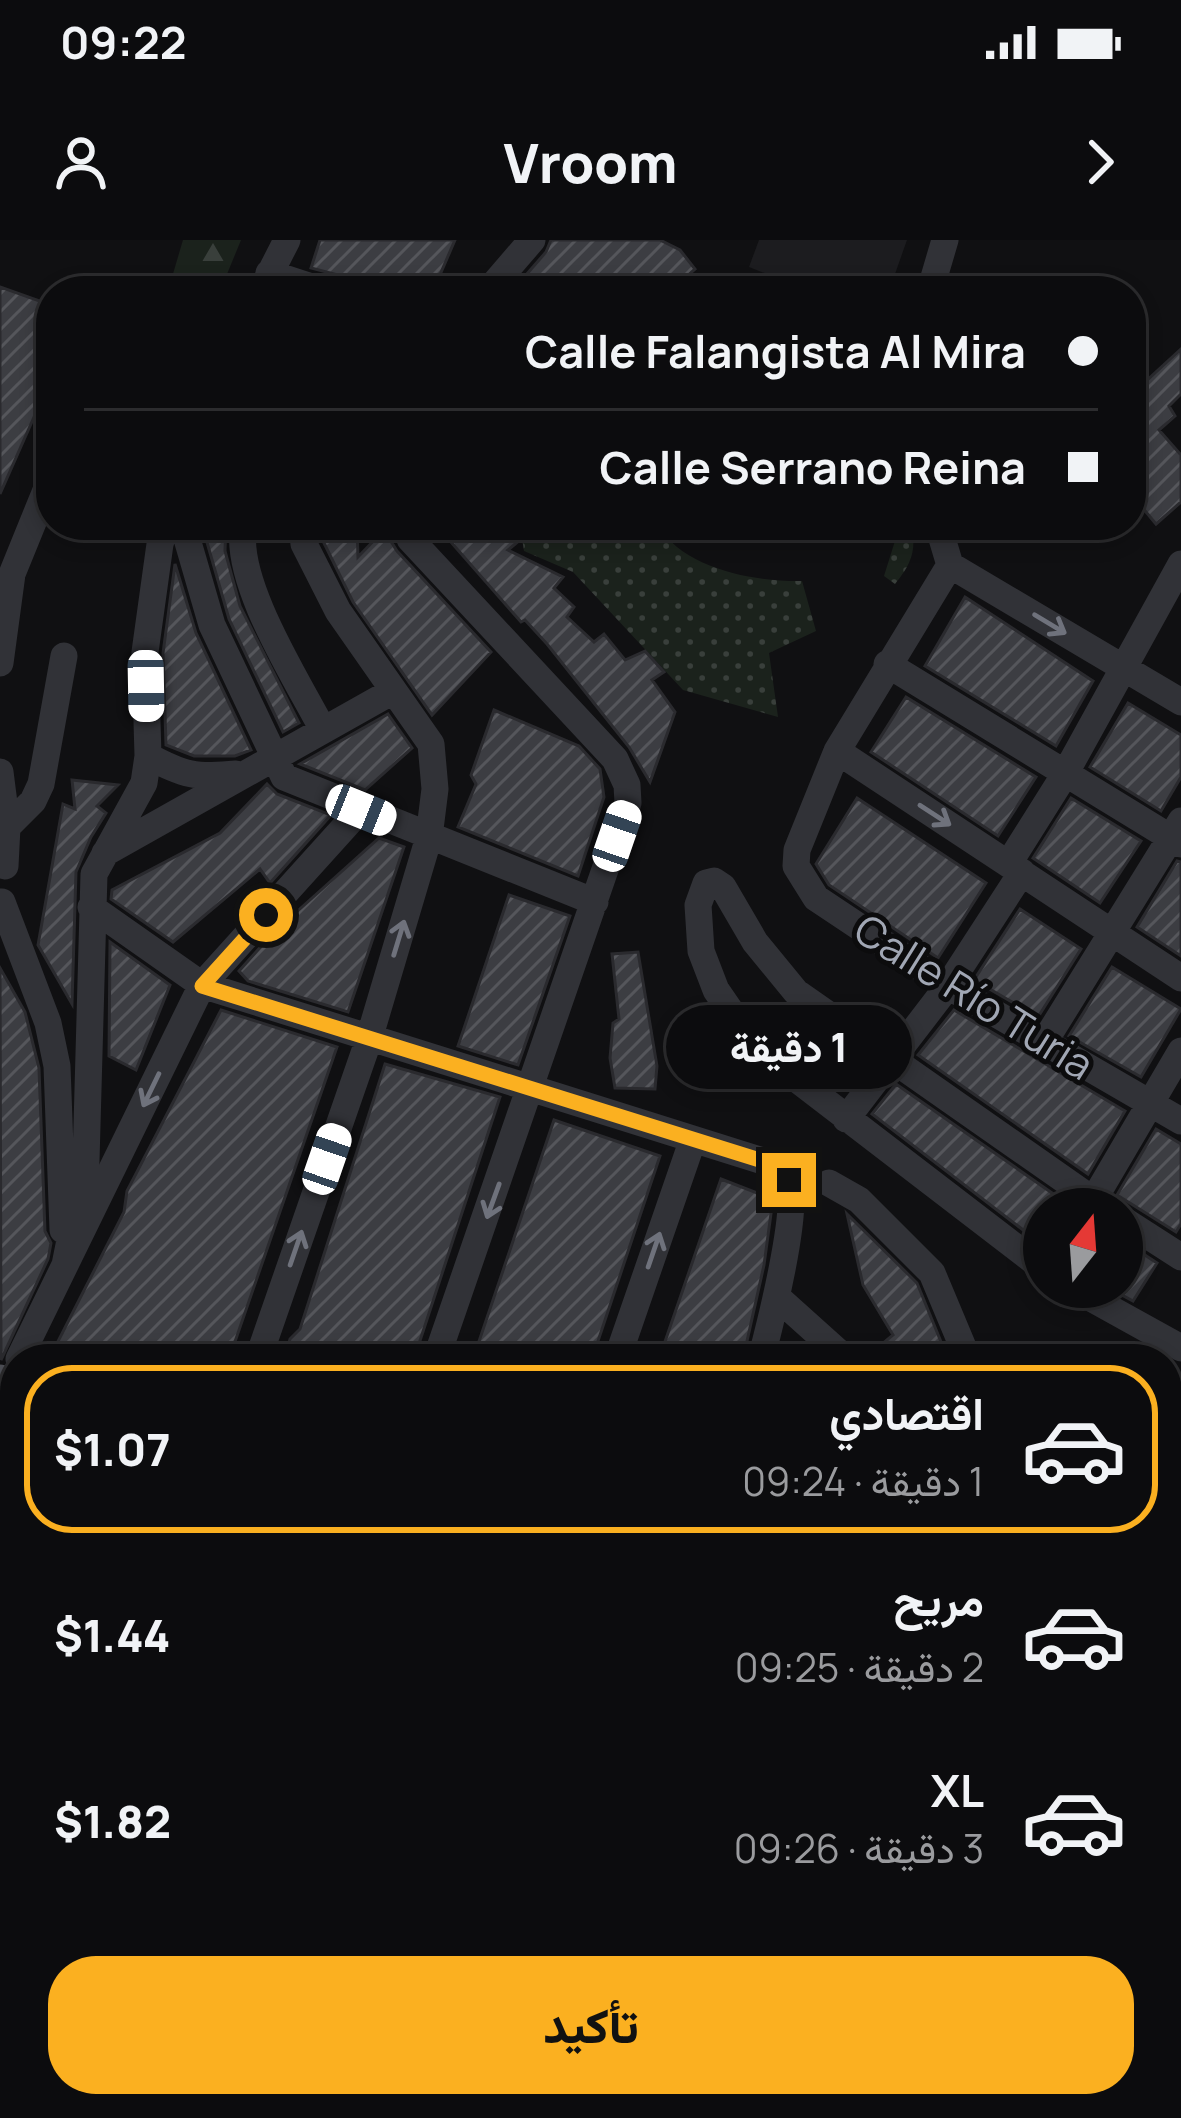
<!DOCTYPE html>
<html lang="ar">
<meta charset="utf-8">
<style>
:root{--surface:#0c0c0e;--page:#1a1a1c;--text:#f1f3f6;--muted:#9a9b9e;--line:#2c2c2e;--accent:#fbb020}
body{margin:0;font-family:Manrope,Vazirmatn,sans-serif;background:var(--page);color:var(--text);direction:rtl;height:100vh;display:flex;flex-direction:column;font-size:45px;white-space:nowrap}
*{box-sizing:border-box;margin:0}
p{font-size:39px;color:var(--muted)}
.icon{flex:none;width:66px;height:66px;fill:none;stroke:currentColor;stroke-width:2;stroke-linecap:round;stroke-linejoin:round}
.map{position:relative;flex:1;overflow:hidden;direction:ltr}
.drawer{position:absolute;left:0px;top:1104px;width:1182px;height:774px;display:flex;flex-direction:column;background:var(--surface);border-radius:48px 48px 0 0;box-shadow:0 6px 18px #0003,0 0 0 3px var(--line);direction:rtl}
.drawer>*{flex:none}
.hud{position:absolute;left:36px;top:36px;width:1110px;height:264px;border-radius:48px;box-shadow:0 6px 18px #0003,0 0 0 3px var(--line);direction:rtl;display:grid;align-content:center;height:264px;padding:0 48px;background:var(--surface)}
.needle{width:78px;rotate:17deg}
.fabs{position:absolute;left:1023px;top:948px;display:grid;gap:24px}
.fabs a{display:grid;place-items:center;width:120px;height:120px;border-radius:50%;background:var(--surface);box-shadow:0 6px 18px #0003,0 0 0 3px var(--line);font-size:60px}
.end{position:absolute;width:54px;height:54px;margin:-27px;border:15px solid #fbb020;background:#111;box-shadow:0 0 0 6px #111}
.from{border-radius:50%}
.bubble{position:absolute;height:84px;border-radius:42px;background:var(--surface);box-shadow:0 6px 18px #0003,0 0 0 3px var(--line);font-size:39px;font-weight:800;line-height:84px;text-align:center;direction:rtl}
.car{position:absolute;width:36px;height:72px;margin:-36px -18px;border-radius:15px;box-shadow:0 0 9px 3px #0007;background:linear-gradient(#fff 24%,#345 0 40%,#fff 0 76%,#345 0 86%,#fff 0)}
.hud b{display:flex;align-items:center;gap:42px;height:114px;font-size:45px}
.hud b+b{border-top:3px solid var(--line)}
.hud i{width:30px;height:30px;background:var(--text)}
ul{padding:21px 0 0;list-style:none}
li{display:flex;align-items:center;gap:36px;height:168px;margin:0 24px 18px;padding:0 24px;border:6px solid transparent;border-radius:48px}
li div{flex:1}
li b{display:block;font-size:45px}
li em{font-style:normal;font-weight:800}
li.selected{border-color:var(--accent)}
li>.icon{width:108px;height:108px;stroke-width:1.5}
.cta{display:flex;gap:24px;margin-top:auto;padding:24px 48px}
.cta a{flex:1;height:138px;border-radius:48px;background:var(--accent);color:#111;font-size:48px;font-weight:800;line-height:138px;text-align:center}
.status{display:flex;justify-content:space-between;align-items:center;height:84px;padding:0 60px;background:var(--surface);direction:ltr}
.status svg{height:33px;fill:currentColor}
header{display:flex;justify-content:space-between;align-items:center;height:156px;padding:0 48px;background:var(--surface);font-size:54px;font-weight:800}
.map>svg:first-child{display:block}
.built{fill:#1c1c1f}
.grass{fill:url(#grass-dots)}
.forest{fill:url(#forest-firs)}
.building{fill:url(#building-hatch);stroke:#2a2a2e;stroke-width:3}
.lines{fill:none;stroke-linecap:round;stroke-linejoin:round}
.minor{stroke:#313237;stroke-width:27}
.major{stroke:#4d4f56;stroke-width:33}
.oneway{stroke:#6f727c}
.route{stroke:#fbb020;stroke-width:15}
.labels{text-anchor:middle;stroke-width:10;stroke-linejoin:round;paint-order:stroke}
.street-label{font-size:42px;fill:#a1a7b4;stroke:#0c0c0d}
</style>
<div class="status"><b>09:22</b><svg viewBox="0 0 49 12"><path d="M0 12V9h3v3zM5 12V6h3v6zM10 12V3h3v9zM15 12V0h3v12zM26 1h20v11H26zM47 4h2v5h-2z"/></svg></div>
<header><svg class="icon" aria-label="forward" viewBox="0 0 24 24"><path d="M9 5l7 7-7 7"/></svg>Vroom<svg class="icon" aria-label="person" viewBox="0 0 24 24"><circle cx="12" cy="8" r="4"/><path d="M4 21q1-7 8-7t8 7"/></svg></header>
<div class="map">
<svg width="1181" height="1878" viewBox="0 0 1181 1878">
<defs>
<pattern id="grass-dots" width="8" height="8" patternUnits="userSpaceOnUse" patternTransform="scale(3)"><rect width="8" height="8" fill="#1b221c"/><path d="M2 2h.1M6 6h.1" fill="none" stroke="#393f3b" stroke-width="1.8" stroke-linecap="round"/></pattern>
<pattern id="forest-firs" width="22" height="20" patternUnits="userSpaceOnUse" patternTransform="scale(3)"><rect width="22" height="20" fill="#1b221c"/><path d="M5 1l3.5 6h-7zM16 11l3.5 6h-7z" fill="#393f3b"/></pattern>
<pattern id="building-hatch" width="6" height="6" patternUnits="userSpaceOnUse" patternTransform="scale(3)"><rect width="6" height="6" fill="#3c3d42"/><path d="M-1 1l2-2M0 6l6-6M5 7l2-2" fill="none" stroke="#55565b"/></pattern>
</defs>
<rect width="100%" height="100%" fill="#101012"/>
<!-- built -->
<path class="built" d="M759,0H907L889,51H810L749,27Z"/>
<!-- grass -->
<path class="grass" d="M658,285C683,329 755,342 802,341L816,391L769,413L778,477L683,450L573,332L524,311L520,286Z
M900,285H912C916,311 912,323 895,344L884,336Z"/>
<!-- forest -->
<path class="forest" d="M183,0H241L220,51H168Z"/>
<!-- building -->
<path class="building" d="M320,0H455L433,51L412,41L410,51H378L380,46L311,28Z
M551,0H660L680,10L695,29L685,38L681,51H512L546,12Z
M0,47L51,65V126L38,157L42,159L0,254Z
M1181,109V154L1169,166L1175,176L1159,190L1181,215V262L1156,284L1131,254V155Z
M202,285H226L225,311L240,366L299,483L283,492L229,379Z
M320,285H357L358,317L384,290L397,311L491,412L432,475L353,362L322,299Z
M436,285H504L520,300L508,310L563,337L554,348L574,367L567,377L594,402L604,394L625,420L645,411L664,432L652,440L675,472L650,542L629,507L547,404L525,380L521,382Z
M175,324L196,393L251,510L235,516H194L166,505L163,413Z
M965,357L1093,441L1056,506L925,426Z
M906,457L1036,537L998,596L871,512Z
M1128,463L1181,495V537L1161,571L1090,527Z
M494,470L579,506L600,529L604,557L578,636L458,587L476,544L471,535Z
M388,474L412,508L365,550L300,524Z
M72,540L118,545L97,566L106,573L91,597L76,632L72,764L38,705L63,564L75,569Z
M267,544L277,554L331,575L270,643L260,629L173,702L111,659L112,650L220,593Z
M857,558L986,643L938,718L829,645L816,624Z
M1071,558L1141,601L1100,663L1033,618Z
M379,598L404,607L348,772L248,741L239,731L272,694Z
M1177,621L1181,622V716L1137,687Z
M509,655L570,676L518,825L458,806Z
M1020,669L1081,709L1038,777L974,740Z
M110,702L170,745L136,830L109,816Z
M638,712L657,826L655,849L615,848L610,818L613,783L619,779L612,714Z
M1112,727L1181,769L1141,837L1069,796Z
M0,728L25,772L39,828L45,991L51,1003L48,1019L1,1120Z
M221,770L337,807L229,1119H49L124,972L127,951Z
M954,770L1125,871L1088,934L918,815Z
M385,824L500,857L414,1119H284L290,1099L300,1089Z
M896,844L1075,969H1044V1006L872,874Z
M554,880L660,916L592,1119H473Z
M1156,889L1181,904V984L1176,992L1117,955Z
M721,939L773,959L764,1025L743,1119H659Z
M847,974L917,1043L948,1119H864L893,1095L863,1045Z
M1122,1000L1157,1023L1133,1061L1122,1055Z"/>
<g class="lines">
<!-- minor -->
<path class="minor" d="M269,33L324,51
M261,51L287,0
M488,51L532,0
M930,51L945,0
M183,285L212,385L284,537L595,662
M244,285C232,339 297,440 323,490
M406,285L410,299L615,519L627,545L628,563L436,1119
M938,285L950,325
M950,325L837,511L797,610L796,626L816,658L948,746L1181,881
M950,325L1181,462
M0,423L12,334L51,238
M887,424L1181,604
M837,511L1181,738
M148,516C183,535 196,538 236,534
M0,532L7,587L5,626
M7,587L33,561L41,544L64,416
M105,613L393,451
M1009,623L1065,534L1181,324
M2,662L48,783L57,826L63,990
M91,667L202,745L779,926C782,930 788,938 789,942C799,971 770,1085 761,1119
M1043,804L1181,581
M846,879L948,746L1022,632
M829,943L859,960L932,1033L968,1119
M1093,961L1181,811
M1122,979L1181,1017
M65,1025L86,921L94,634L144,543L148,516L145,412L160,304L166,285
M1044,1029L756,808L716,750L701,711L698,665L706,643L714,641L723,647L755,702L796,752L1106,969
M1071,1047L1181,1108
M777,1057L846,1119
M19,1119L202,745L360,570
M258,1119L369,799L429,597L435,549L431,504L338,371L304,304L302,285
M617,1119L692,902
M1167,1199L1181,1197
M1167,1304L1181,1289
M1167,1515L1181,1495
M1167,1675L1181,1656
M892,1863L908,1878
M1059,1863L1073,1878
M0,1872L3,1878
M281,1878L286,1863
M762,1878L777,1863"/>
<!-- major -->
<path class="major" d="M0,1141L15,1150
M0,1189L15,1181
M0,1230L15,1261
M450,1863L462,1878
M658,1863L674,1878"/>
</g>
<!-- one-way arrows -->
<defs><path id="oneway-shaft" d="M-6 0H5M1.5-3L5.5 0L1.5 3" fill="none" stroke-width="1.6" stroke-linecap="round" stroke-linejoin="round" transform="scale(3)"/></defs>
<g class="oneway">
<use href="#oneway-shaft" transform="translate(1050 384) rotate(31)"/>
<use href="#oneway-shaft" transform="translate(935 575) rotate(33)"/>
<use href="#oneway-shaft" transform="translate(399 698) rotate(-73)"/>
<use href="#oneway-shaft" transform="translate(151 850) rotate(116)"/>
<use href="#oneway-shaft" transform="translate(493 961) rotate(110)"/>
<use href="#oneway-shaft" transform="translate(296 1008) rotate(-71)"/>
<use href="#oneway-shaft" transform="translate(654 1010) rotate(-71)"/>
</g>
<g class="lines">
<!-- route -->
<path class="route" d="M266,675L202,746L779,926L789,940"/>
</g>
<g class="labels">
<!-- street labels -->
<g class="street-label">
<text transform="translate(974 757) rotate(32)" y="15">Calle Río Turia</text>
</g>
</g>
</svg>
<div class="fabs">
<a><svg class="needle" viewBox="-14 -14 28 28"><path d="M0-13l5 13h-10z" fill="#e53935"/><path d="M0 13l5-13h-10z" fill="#9a9b9e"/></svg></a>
</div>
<i class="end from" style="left:266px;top:675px"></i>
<i class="end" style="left:789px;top:940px"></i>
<div class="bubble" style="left:666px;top:765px;width:246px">1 دقيقة</div>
<i class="car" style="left:146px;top:446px;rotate:179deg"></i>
<i class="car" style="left:361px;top:570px;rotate:112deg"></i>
<i class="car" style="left:617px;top:596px;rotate:19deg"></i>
<i class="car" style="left:327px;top:919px;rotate:19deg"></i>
<div class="hud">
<b><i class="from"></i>Calle Falangista Al Mira</b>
<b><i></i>Calle Serrano Reina</b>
</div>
<section class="drawer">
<ul>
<li class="selected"><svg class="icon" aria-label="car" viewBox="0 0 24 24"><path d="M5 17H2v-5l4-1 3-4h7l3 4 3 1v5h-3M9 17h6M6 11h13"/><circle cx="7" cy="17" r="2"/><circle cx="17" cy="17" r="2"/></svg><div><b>اقتصادي</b><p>1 دقيقة · 09:24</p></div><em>$1.07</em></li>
<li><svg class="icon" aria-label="car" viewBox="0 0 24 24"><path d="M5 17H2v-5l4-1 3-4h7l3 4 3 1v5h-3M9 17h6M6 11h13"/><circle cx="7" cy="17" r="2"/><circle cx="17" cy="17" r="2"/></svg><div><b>مريح</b><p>2 دقيقة · 09:25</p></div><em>$1.44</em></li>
<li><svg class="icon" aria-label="car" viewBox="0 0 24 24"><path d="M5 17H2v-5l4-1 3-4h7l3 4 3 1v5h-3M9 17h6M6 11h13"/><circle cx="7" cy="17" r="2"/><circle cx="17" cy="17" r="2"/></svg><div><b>XL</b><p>3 دقيقة · 09:26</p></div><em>$1.82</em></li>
</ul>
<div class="cta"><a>تأكيد</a></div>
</section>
</div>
